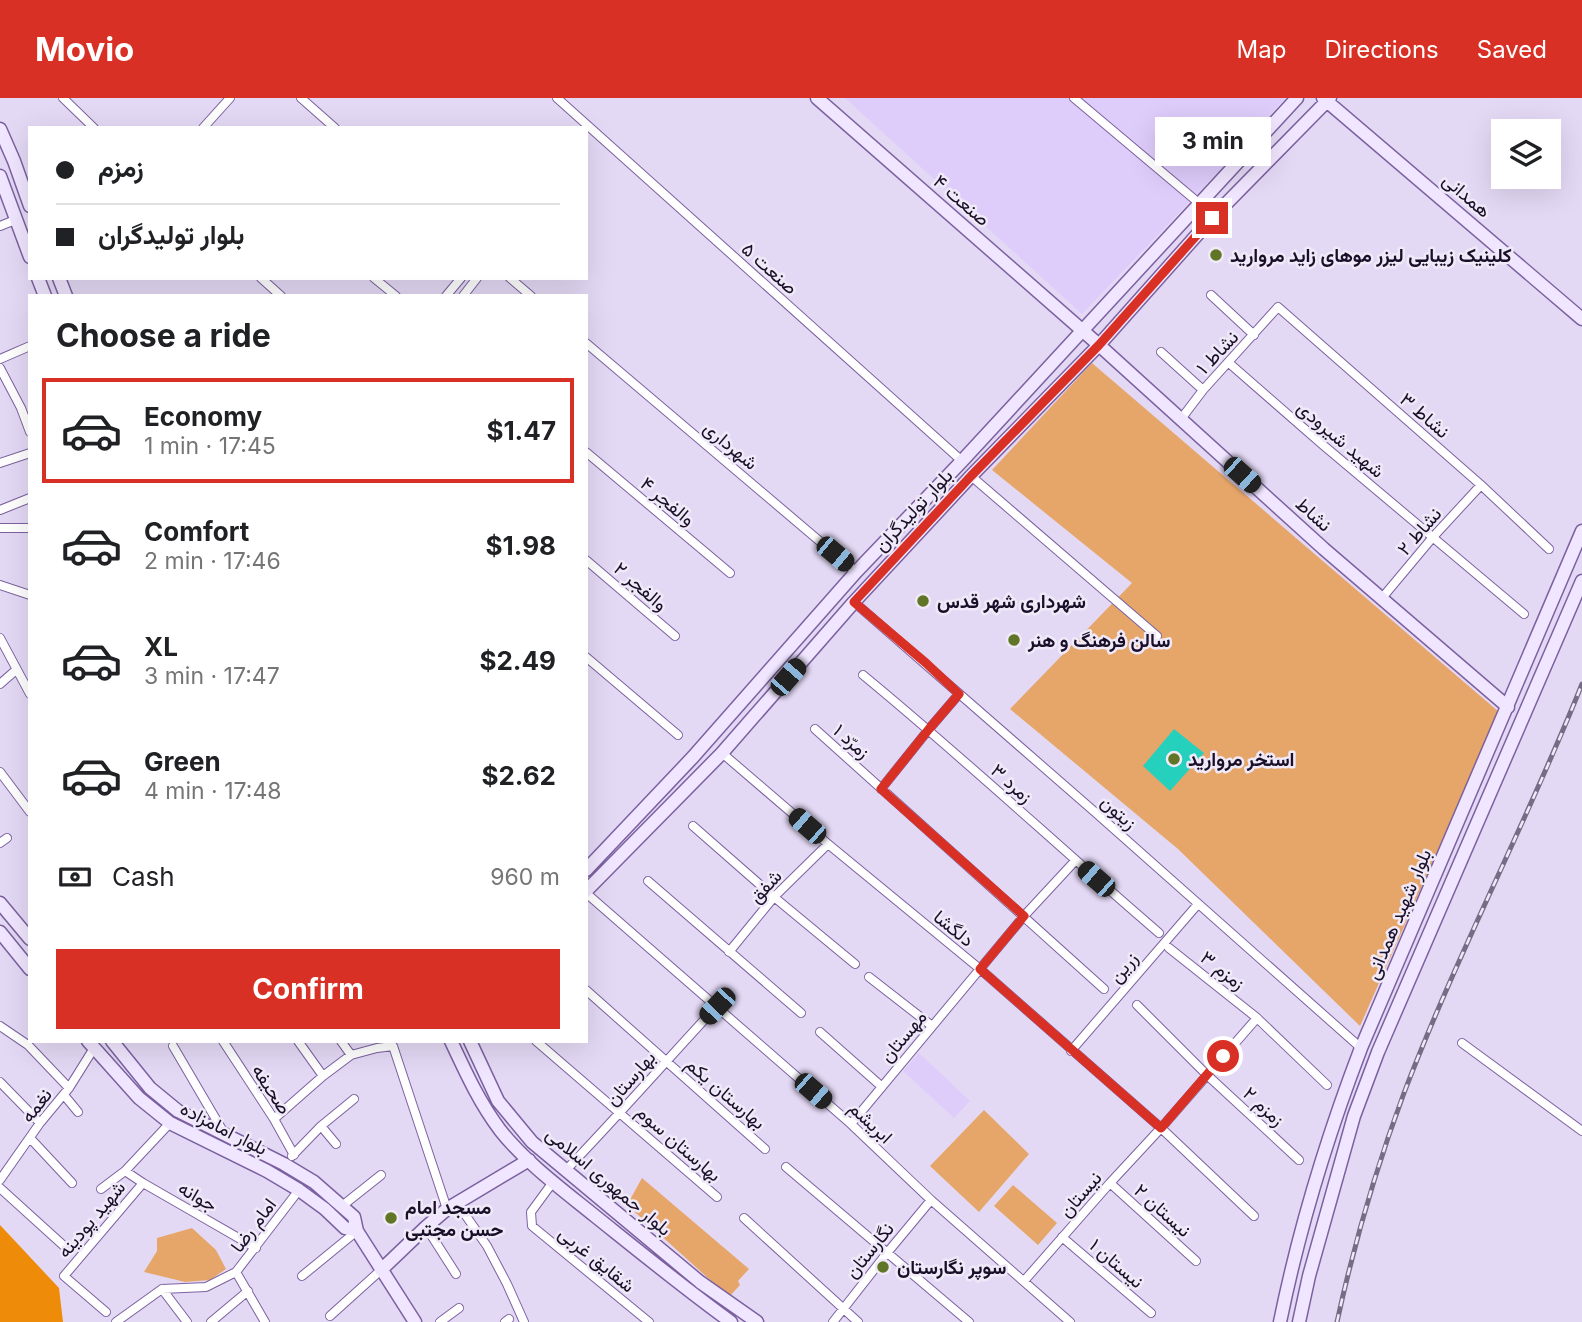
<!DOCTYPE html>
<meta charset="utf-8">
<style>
:root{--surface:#fff;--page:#f2f2f2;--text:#202124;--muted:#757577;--line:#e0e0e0;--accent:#d93025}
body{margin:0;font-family:Inter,Vazirmatn,sans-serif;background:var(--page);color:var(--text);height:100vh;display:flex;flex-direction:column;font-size:26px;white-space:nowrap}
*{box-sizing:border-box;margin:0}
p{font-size:23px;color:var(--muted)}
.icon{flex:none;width:38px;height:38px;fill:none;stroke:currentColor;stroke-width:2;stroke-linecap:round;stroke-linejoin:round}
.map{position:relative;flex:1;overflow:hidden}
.drawer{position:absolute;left:28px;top:196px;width:560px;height:749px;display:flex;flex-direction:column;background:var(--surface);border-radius:0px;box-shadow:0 7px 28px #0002}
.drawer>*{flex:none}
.hud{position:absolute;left:28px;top:28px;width:560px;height:154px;border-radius:0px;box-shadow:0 7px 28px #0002;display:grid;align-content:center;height:154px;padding:0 28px;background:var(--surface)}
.buttons{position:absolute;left:1491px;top:21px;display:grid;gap:14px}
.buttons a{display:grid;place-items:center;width:70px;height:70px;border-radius:0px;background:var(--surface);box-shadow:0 7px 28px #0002;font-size:35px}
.end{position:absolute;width:32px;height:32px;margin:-16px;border:9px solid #d93025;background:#fff;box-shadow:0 0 0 4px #fff}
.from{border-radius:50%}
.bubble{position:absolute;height:49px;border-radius:0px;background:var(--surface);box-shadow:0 7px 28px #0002;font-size:23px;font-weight:700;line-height:49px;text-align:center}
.car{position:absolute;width:21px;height:42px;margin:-21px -10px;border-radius:9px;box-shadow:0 0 5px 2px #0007;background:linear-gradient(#222 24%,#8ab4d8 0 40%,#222 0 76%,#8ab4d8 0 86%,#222 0)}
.hud b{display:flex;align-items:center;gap:24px;height:66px;font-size:26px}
.hud b+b{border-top:2px solid var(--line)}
.hud i{width:18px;height:18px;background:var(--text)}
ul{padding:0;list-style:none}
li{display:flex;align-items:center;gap:21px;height:105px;margin:0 14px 10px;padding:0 14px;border:4px solid transparent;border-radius:0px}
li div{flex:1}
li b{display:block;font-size:26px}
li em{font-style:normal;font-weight:700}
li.active{border-color:var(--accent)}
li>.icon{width:63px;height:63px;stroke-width:1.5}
h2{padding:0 28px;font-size:32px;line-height:84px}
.pay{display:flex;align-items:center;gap:18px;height:77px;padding:0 28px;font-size:26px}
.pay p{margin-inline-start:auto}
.cta{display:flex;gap:14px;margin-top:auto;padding:14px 28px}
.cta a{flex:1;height:80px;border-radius:0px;background:var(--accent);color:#fff;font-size:28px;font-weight:700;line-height:80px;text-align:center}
header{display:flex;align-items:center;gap:42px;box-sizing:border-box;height:98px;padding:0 35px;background:var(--accent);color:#fff}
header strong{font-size:33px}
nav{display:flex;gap:38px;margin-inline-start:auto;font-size:24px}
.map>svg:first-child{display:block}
.built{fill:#deccfa}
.green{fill:#e6a66a}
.forest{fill:#ee8c09}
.water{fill:#25d0bd}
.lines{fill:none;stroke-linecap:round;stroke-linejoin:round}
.street-casing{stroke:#7c61a0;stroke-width:10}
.secondary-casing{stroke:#7c61a0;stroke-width:15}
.street{stroke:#fff;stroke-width:8}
.secondary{stroke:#f0e6ff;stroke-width:12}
.rail-casing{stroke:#776c86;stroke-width:5}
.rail{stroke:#efe9f8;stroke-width:2.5;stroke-dasharray:8;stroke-linecap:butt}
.route{stroke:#d93025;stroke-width:9}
.poi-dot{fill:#607526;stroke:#efe9f8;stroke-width:2.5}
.labels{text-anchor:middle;stroke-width:5;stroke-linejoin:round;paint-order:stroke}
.street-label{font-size:19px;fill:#1a0f28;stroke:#efe9f8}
.poi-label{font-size:19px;font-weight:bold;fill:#1a0f28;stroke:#efe9f8;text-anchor:start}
</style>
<header>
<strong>Movio</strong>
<nav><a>Map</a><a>Directions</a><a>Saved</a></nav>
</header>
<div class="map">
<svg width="1582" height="1224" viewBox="0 0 1582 1224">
<rect width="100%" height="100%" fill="#e4d9f5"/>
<!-- built -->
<path class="built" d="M845,0H1285L1218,76H1216L1082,216Z
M919,955L970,1003L954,1020L903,973Z"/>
<!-- green -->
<path class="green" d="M1092,265L1499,614L1360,928L1178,751L1010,611L1132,485L992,372Z
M984,1012L1029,1056L979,1114L930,1068Z
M642,1080L749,1171L738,1183L740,1187L729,1199L627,1107Z
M1013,1087L1057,1125L1038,1147L994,1108Z
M192,1130L216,1152L226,1171L210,1182L185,1184L144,1174L157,1153V1140Z"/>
<!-- forest -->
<path class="forest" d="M0,1127L59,1190L63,1224H0Z"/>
<!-- water -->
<path class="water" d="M1174,631L1204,655L1170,693L1143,668Z"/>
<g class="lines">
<!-- street casing -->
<g class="street-casing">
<path id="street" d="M63,0L94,30
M301,0L335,30
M557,0L962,363
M1074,0L1200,106
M203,30L230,0
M0,128L15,122
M261,180L281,198
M374,180L396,198
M510,180L531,198
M1211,197L1254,237
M446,198L461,180
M463,198L477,180
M586,245L856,474
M1161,254L1203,292
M0,261L30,248
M1229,265L1323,347L1524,516
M0,270L21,310L30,334
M1181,321L1203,292L1278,209L1481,387L1549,451
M586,354L730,475
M0,365L30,355
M971,378L1157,538
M0,412L30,400
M0,430H30
M586,462L675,538
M0,487L30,497
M1382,500L1433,439L1481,387
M854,504L1096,715L1361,950
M0,540L30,596
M586,559L678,637
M863,577C964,660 1060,750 1159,835
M0,586L16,572
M815,631L1104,891
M722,655L828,746L980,871L1161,1030L1254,1118
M0,674L30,714
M881,691L929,631L959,596
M693,728L774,799L855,866
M0,745L7,740
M648,783L801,915
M586,795L851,1026L931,1102L1070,1224
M1169,850L1257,920L1327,987
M729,854L774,799L828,746
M869,879L932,928
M586,892L765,1051
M1137,907L1206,976L1299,1062
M0,928L28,947L69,990
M820,934L881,988
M223,943L274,1021L294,1057
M298,943L323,978
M341,943L351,957
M536,943L717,1099
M1462,945L1582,1033
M173,948L224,1035
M1071,953L1198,806
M0,984L40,1025
M64,997L78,1014
M274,1021L323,978L351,957L377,950L393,948L447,1111
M851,1026L1024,818L1075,763
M321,1028L336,1046
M30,1040L72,1085
M292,1058L321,1028L354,1001
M786,1069L969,1224
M566,1072C617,1019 666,963 717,908
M125,1073L143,1085L256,1150
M0,1082L40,1025L69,990L94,950
M553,1084L531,1114L532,1128L649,1224
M1110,1085L1196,1163
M0,1090L64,1148
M101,1091L125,1073L170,1025
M457,1105L487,1148L507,1186L524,1224
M342,1108L381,1077
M744,1120L858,1224
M426,1129L456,1176
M1062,1139L1151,1215
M236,1174L265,1224
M302,1178L357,1133
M1024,1183L1110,1085L1161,1030L1257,920
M162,1191L187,1224
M106,1214L64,1178L143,1085
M330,1218L381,1172
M116,1224L162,1191L206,1189L236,1174L299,1092
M211,1224L248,1193
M440,1224L459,1210
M505,1224L509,1221
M833,1224L887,1155L931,1102"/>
</g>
<!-- secondary casing -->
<g class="secondary-casing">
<path id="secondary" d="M817,0L1099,247L1324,451L1508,609
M1323,0L1582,221
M0,31L14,63L30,108
M0,78L30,159
M38,180L45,198
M59,180L66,198
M586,772L693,659L856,474L962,363L1297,0
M586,793L722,655L854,504L971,378L1099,247L1212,120L1330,0
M0,805L30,841
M0,834L30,871
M88,943L139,1000L170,1025L267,1073L299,1092L325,1111L345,1130L357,1133
M112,943L150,990L178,1013L284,1066L314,1084L354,1119L357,1133L415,1224
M451,943C466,975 479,1004 500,1032C526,1065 563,1092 595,1118C640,1154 684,1190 731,1224
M470,943L498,1003L532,1044L700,1184L757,1224
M381,1172L426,1129L447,1111L529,1062
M1280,1224C1299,1131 1327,1039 1361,950L1582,433
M1299,1224L1309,1178L1354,1018L1378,954L1582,483"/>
</g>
<!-- street -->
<use href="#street" class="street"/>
<!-- secondary -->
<use href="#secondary" class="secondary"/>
<!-- rail casing -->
<g class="rail-casing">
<path id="rail" d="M1337,1224C1354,1146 1376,1070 1404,995C1457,856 1527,724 1582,586"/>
</g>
<!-- rail -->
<use href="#rail" class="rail"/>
</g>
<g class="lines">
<!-- route -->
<path class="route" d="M1212,120L1099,247L971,378L854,504L926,565L959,596L929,631L881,691L1024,818L980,871L1161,1030L1223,958"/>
</g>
<!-- markers -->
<g class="poi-dot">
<circle cx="1216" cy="157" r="7"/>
<circle cx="923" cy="503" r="7"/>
<circle cx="1014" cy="542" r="7"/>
<circle cx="1174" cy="661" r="7"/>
<circle cx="391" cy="1120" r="7"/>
<circle cx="883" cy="1169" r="7"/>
</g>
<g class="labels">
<!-- street labels -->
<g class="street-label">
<text transform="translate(1467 97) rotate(41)" y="7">همدانی</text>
<text transform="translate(962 102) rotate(41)" y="7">صنعت ۴</text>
<text transform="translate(770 170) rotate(42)" y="7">صنعت ۵</text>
<text transform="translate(1217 254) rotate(-47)" y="7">نشاط ۱</text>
<text transform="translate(1425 317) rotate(41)" y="7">نشاط ۳</text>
<text transform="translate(1341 341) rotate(40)" y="7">شهید شیرودی</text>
<text transform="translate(731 347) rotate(40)" y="7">شهرداری</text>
<text transform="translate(668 403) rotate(40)" y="7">والفجر ۴</text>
<text transform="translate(913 412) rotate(-47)" y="7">بلوار تولیدگران</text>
<text transform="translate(1314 416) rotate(42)" y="7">نشاط</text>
<text transform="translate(1419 433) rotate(-49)" y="7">نشاط ۲</text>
<text transform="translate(641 488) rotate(41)" y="7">والفجر ۲</text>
<text transform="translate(852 643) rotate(42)" y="7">زمرّد ۱</text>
<text transform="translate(1012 685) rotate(42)" y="7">زمرد ۳</text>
<text transform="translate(1119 714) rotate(42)" y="7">زیتون</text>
<text transform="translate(765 788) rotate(-47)" y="7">شفق</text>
<text transform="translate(1398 816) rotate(-67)" y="7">بلوار شهید همدانی</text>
<text transform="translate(954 830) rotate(39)" y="7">دلگشا</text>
<text transform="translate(1123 869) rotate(-50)" y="7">زرین</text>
<text transform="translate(1223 872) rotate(38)" y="7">زمزم ۳</text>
<text transform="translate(903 938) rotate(-50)" y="7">مهستان</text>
<text transform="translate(630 980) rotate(-49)" y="7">بهارستان</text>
<text transform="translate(272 991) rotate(57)" y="7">صحیفه</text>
<text transform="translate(726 995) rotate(41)" y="7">بهارستان یکم</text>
<text transform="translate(36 1007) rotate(-52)" y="7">نغمه</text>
<text transform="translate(1264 1008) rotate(43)" y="7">زمزم ۲</text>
<text transform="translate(871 1024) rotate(43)" y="7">ابریشم</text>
<text transform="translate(224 1030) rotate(27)" y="7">بلوار امامزاده</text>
<text transform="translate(679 1045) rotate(41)" y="7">بهارستان سوم</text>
<text transform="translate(609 1083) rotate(40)" y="7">بلوار جمهوری اسلامی</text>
<text transform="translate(1080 1096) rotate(-49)" y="7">نیستان</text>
<text transform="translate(198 1098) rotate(30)" y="7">جوانه</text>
<text transform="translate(1163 1112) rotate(42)" y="7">نیستان ۲</text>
<text transform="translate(91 1121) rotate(-50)" y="7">شهید پودینه</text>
<text transform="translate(253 1127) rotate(-53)" y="7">امام رضا</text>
<text transform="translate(869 1152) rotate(-51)" y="7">نگارستان</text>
<text transform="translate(597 1161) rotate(39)" y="7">شقایق غربی</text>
<text transform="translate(1117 1165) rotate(41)" y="7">نیستان ۱</text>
</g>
<!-- poi labels -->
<g class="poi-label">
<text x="1230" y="164">کلینیک زیبایی لیزر موهای زاید مروارید</text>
<text x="937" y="510">شهرداری شهر قدس</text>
<text x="1028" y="549">سالن فرهنگ و هنر</text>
<text x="1188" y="668">استخر مروارید</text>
<text x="405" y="1116">مسجد امام<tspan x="405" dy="22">حسن مجتبی</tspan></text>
<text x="897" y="1176">سوپر نگارستان</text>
</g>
</g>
</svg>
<div class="buttons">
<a><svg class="icon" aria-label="layers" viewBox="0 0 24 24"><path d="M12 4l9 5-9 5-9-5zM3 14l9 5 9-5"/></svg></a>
</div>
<i class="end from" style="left:1223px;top:958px"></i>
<i class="end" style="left:1212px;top:120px"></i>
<div class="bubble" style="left:1155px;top:19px;width:116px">3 min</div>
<i class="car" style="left:1242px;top:377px;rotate:132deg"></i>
<i class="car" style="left:835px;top:456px;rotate:130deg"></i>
<i class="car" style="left:788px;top:579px;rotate:41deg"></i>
<i class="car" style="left:807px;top:728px;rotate:311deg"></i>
<i class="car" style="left:1096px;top:781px;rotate:311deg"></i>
<i class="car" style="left:717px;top:908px;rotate:223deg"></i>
<i class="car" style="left:813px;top:993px;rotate:131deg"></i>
<div class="hud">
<b><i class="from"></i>زمزم</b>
<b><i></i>بلوار تولیدگران</b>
</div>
<section class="drawer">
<h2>Choose a ride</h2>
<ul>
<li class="active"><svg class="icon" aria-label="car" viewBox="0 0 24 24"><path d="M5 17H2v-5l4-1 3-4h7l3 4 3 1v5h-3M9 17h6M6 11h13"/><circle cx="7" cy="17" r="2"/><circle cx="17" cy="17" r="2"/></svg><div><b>Economy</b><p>1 min · 17:45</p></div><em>$1.47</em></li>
<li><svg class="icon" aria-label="car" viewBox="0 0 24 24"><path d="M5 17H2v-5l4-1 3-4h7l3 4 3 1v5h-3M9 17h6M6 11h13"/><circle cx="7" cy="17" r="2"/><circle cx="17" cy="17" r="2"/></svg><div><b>Comfort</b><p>2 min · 17:46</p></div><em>$1.98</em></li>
<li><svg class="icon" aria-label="car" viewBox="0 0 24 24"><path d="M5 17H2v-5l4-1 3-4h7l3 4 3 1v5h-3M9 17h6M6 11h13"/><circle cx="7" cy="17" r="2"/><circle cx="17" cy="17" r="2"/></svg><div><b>XL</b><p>3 min · 17:47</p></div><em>$2.49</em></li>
<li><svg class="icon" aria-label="car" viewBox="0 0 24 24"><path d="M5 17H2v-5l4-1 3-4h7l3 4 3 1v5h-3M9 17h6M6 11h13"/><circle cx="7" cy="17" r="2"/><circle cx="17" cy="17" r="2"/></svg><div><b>Green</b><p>4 min · 17:48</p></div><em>$2.62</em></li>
</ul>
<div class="pay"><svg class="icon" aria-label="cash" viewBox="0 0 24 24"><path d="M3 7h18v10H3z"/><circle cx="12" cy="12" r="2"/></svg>Cash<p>960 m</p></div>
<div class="cta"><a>Confirm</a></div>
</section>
</div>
